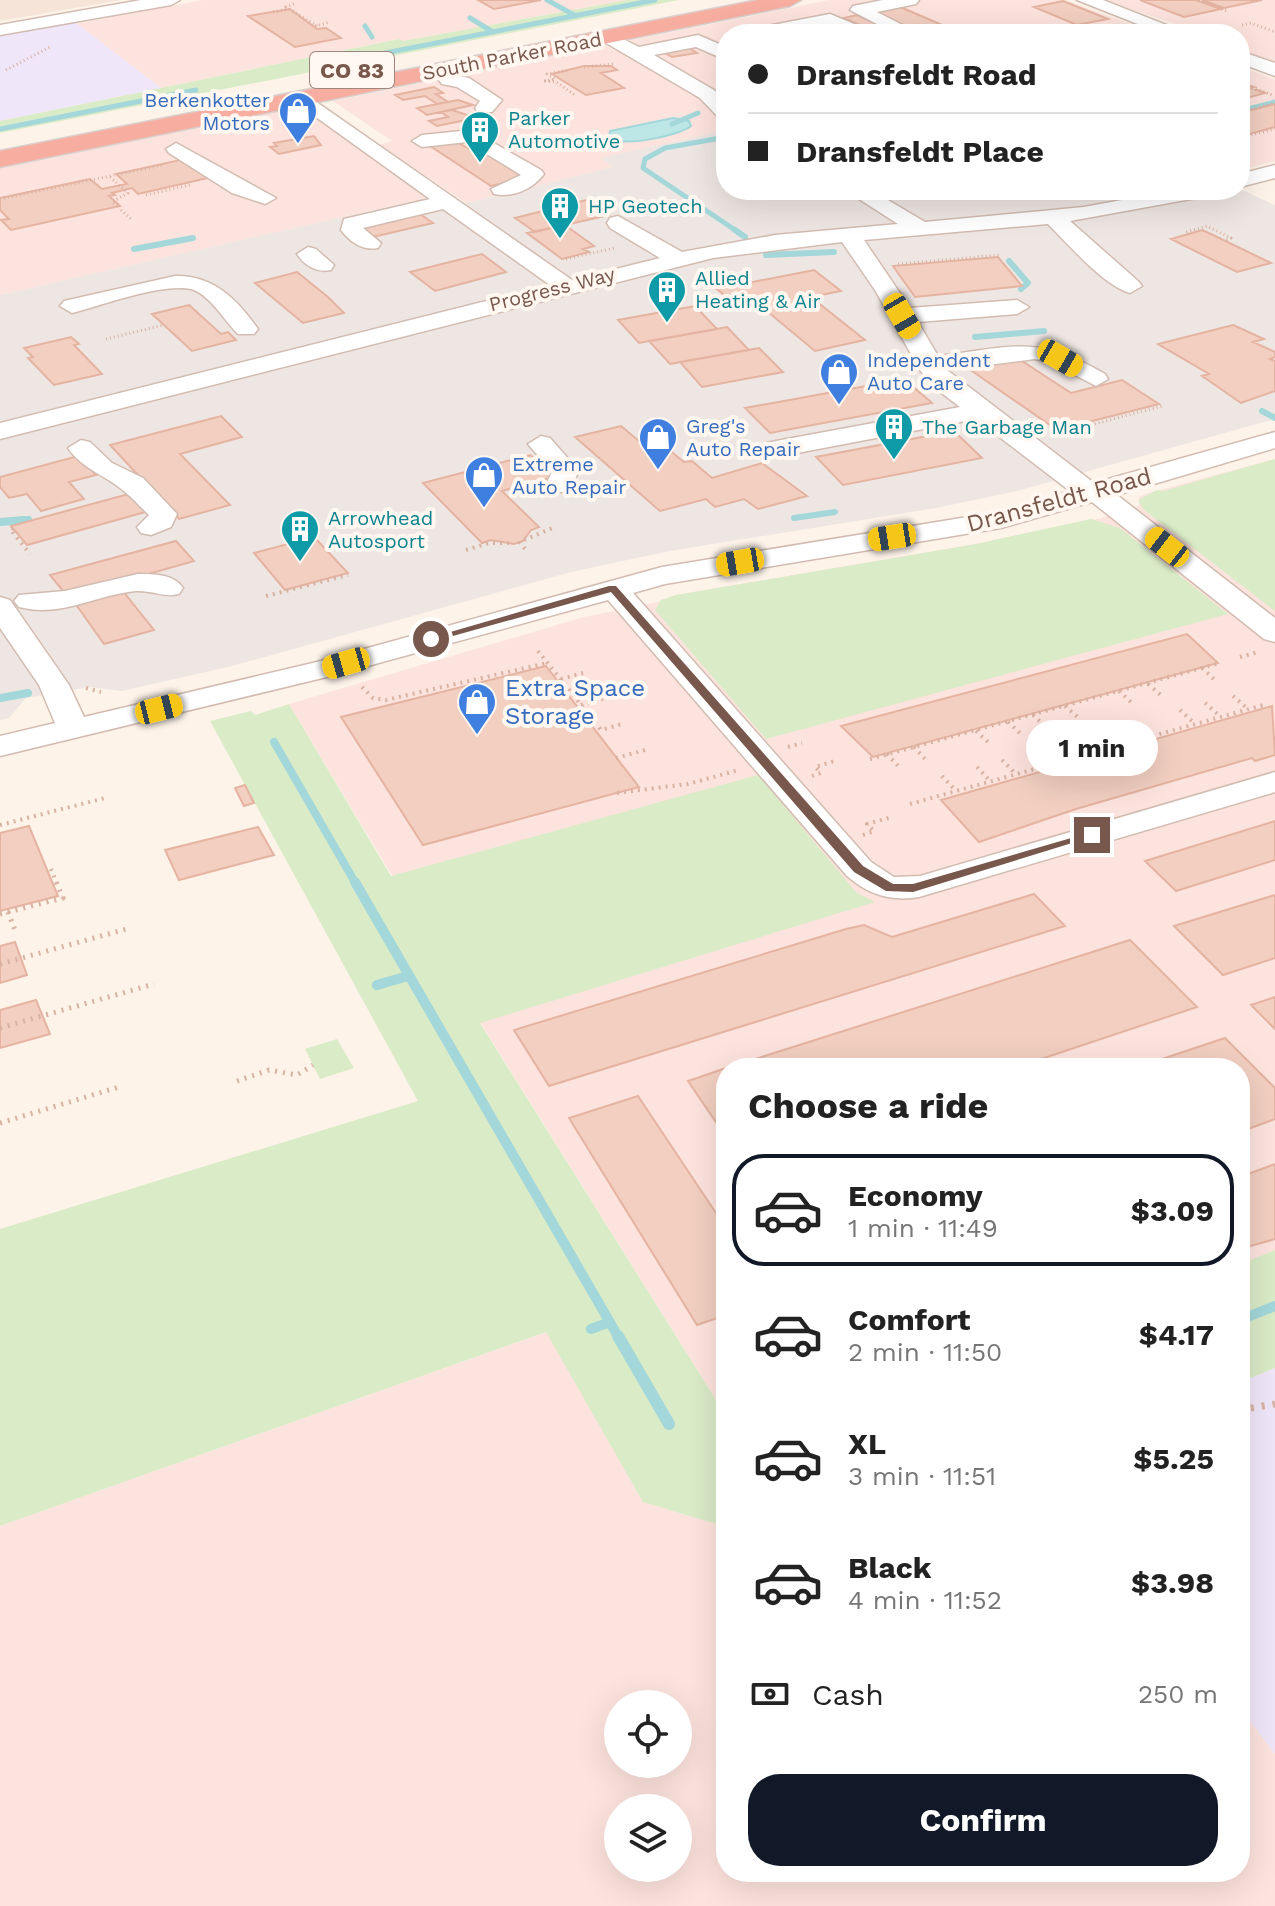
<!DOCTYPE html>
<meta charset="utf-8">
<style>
:root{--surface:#fff;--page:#f6f6f6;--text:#222;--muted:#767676;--line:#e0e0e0;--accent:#111827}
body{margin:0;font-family:"Work Sans",sans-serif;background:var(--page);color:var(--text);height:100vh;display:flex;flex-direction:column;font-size:30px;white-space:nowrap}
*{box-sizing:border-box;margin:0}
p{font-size:26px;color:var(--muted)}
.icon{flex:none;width:44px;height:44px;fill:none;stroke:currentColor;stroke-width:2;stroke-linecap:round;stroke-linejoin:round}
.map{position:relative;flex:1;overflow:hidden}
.details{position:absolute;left:716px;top:1058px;width:534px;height:824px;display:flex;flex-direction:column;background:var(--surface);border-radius:32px;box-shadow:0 8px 32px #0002}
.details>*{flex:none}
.top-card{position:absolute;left:716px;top:24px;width:534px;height:176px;border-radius:32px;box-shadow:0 8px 32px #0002;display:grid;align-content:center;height:176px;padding:0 32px;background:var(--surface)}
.tools{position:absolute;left:604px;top:1690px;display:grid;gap:16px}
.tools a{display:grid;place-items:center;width:88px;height:88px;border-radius:50%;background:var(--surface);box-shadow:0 8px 32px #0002;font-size:40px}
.end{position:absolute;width:36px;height:36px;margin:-18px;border:10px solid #78574c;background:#fff;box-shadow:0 0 0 4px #fff}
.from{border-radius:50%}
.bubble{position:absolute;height:56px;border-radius:28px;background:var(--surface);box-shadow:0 8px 32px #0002;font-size:26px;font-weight:700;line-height:56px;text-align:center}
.car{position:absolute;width:24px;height:48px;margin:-24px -12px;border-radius:10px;box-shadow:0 0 6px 2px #0007;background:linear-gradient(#f5c518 24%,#345 0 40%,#f5c518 0 76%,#345 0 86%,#f5c518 0)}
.top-card b{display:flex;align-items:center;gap:28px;height:76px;font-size:30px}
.top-card b+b{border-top:2px solid var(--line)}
.top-card i{width:20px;height:20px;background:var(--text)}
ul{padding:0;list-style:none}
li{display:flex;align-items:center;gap:24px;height:112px;margin:0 16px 12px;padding:0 16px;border:4px solid transparent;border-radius:32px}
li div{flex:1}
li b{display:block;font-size:30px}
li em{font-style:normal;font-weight:700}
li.selected{border-color:var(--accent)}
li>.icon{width:72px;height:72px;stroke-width:1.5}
h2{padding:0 32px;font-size:36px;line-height:96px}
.pay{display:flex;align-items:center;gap:20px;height:88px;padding:0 32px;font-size:30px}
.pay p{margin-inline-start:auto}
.action{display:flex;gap:16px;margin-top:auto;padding:16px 32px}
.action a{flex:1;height:92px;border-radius:32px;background:var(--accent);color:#fff;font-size:32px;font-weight:700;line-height:92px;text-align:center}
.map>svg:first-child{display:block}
.residential{fill:#f5e4d7}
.commercial{fill:#fde3dd;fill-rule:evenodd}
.industrial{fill:#eee6e2}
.education{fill:#f0e6f9}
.green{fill:#daebc7}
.water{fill:#bde6e7;stroke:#a3d7d9;stroke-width:2}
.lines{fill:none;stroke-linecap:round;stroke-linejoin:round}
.stream-far4{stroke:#a3d7d9;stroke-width:5}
.stream-far3{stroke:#a3d7d9;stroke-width:6}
.stream-far2{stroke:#a3d7d9;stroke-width:8}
.stream-far1{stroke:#a3d7d9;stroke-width:10}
.stream{stroke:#a3d7d9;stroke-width:12}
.building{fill:#f2cfc1;stroke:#e5b3a1;stroke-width:2}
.minor-casing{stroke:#d2bcb1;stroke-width:3}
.highway-casing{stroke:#d9d0cd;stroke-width:3}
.path-far3{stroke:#d8b2a3;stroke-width:3;stroke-dasharray:1 3;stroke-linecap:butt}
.path-far2{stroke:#d8b2a3;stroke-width:4;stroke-dasharray:2 5;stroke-linecap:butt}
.path-far1{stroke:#d8b2a3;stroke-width:5;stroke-dasharray:2 6;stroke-linecap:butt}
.path{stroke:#d8b2a3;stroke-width:7;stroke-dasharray:3 8;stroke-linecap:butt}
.minor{fill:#fff;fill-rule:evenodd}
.highway{fill:#f7ada0;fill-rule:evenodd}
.route{fill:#78574c}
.labels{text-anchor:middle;stroke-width:8;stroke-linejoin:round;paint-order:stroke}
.far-street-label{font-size:20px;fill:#78574c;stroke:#fff7f0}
.far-shop-label{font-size:20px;fill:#366cbe;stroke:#fff7f0;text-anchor:start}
.far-culture-label{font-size:20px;fill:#0d838f;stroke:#fff7f0;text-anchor:start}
.shield{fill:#fff7f0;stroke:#a0877d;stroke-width:2}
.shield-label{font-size:22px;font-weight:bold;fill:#78574c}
.street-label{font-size:24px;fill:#78574c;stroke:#fff7f0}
.shop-label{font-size:24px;fill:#366cbe;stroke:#fff7f0;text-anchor:start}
</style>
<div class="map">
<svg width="1275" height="1906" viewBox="0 0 1275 1906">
<rect width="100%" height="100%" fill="#fdf3e9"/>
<!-- residential -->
<path class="residential" d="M0,0H121L0,21Z"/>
<!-- commercial -->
<path class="commercial" d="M203,0H627L403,41L398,39L161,88L76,24Z
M829,0H1065L1158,34H726V104L628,41Z
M1104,0H1275V63L1240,50V34H1205Z
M605,45L695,92L716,110L726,130L601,158L615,167L466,203L380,145L392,141L333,101Z
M1240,66L1275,80V161L1240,170Z
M298,107L330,125L431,197L0,295V165L50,159L192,126L202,127Z
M1275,459V1250L1240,1264V1068H726V1416L480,1022L289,704L584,617L658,602L676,595L976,544L1098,519L1139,506V497L1145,494Z
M547,1332L643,1502L726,1527V1872H1240V1708L1275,1754V1906H0V1526ZM618,1704H678V1764H618ZM618,1808H678V1868H618Z"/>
<!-- industrial -->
<path class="industrial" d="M726,130V190L1240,189L1275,205V419L1017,491L936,508L670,551L571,572L232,666L122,691L89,687L26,698L9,718L0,720V295L431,197L466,203L614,167L600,158Z"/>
<!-- education -->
<path class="education" d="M75,22L161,88L0,121V35Z
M1275,1368V1754L1240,1708V1382Z"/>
<!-- green -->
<path class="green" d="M627,0H679L0,133V121L399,39L403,41Z
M1275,459V611L1144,510L1138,500L1157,490L1163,491Z
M1091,519L1120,528L1228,614L766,739L655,610L661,600L676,595L976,544Z
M289,704L391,876L758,775L856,892L875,902L480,1023L726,1416V1527L643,1502L546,1332L0,1526V1229L418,1101L210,721L251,711L255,715Z
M337,1039L354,1068L320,1079L305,1049Z
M1275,1250V1368L1240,1382V1264Z"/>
<!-- water -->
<path class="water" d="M673,118L689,121L691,126C678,136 621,148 609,137L610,131Z"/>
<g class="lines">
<!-- stream-far4 -->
<path class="stream-far4" d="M547,0L576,16
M470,18L493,32
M365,26L372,37
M314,67L655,0
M1240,111L1275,102
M672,124L698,113
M0,129L196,90
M726,137L665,148L645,159L643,168L738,232"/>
<!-- stream-far3 -->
<path class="stream-far3" d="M735,230L745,237
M134,249L193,238
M766,255L834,252
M1009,261L1028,283L1021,289
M975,337L1044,331
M1262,411L1275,418
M794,518L835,512
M5,522L29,519"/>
<!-- stream-far2 -->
<path class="stream-far2" d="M0,522L24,520
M0,698L28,693
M274,742L356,884"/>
<!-- stream-far1 -->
<path class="stream-far1" d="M355,882L619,1338
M377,985L408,976
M1240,1320L1275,1306
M591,1329L610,1322"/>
<!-- stream -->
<path class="stream" d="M618,1336L669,1424"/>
</g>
<!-- building -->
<path class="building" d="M478,0H541L494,9Z
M1140,0H1196L1221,9L1184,17Z
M1202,0H1262L1224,8Z
M1063,1L1108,19L1077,25L1034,7Z
M898,6L963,34H923L872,11Z
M290,9L317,29L326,28L341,38L295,47L248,16Z
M857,15L898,33L879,34L844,18Z
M686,46L697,53L672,57L665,53Z
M584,66H611L617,70L601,73L624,88L586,95L552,74Z
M1240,83L1254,87L1251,88L1265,93L1240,100Z
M434,87L443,93L436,94L448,102L437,104L425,96L403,100L395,95Z
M458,100L473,105L427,115L417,108Z
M1275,104V127L1246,135L1240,132V113Z
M452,110L476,118L437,126L429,121L448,117L441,112Z
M314,136L321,145L279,154L270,147L277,146L274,143Z
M452,139L471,150L479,149L525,178L491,186L427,144Z
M185,159L208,178L138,194L132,188L112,193L115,195L109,196L120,206L11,230L1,220L9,219L0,210V198L90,179L102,189L127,184L116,174Z
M586,200L609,215L535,232L515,218Z
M420,214L433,223L373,237L357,226Z
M565,225L594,246L583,249L589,252L562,259L527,233Z
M1202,230L1213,235L1271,263L1237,272L1171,239Z
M482,254L506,272L435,291L410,272Z
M998,257L1022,286L915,297L893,266Z
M814,270L841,291L811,297L865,340L815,351L762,307L743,311L717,289Z
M297,272L328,297L344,313L303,323L255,283Z
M189,305L221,334L228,332L236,340L192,351L152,314Z
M695,306L717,329L639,343L618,320Z
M1233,325L1264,339L1253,342L1275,352V357L1270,359L1275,361V391L1241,403L1202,376L1209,374L1158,344Z
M727,327L749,350L670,364L649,341Z
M71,337L79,344L74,345L102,374L54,385L28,358L33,357L24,348Z
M759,348L783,372L702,387L680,362Z
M1016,357L1071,393L1122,380L1159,404L1057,430L969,369Z
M904,379L932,403L770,433L745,408Z
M221,416L242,437L180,454L230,505L179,519L110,445Z
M621,426L652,452L668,449L684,462L692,461L712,478L762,463L807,496L758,509L744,499L715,507L706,499L660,511L575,437Z
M954,431L982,458L843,485L816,457Z
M530,455L555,477L502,491L539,527L531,530L523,541L514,544L491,540L482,543L423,483Z
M78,456L96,475L69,482L84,499L41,511L27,494L9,498L0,487V477Z
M132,493L149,511L27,545L11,526Z
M314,537L348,573L285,590L254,553Z
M176,541L194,561L68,597L50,575Z
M122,590L154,630L104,644L75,603Z
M1187,634L1218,663L873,757L841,726Z
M546,666L639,787L423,845L341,717Z
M1272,706L1275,755L1255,761L1252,758L1076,809L979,842L941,800Z
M245,785L254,803L244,806L235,788Z
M1275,821V860L1176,891L1145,861Z
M29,826L58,896L0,911V833Z
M258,827L274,855L179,880L165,850Z
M1034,894L1065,926L549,1086L514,1030L846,929L864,925L892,937Z
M1275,895V958L1223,975L1174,926Z
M1130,940L1197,1007L1014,1068H727Z
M15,942L27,975L0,983V946Z
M1275,997V1029L1251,1005Z
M36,1000L50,1034L0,1048V1010Z
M1225,1038L1275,1088V1119L1240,1132V1068H1135Z
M726,1068V1137L688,1081Z
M638,1096L726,1228V1315L697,1325L569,1118Z
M1275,1164V1239L1240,1249V1177Z"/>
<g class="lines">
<!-- minor casing -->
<g class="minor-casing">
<path id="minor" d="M141,0H180L171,5L0,35V25Z
M883,0H919L916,4L877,12L920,34H896L850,10L853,6Z
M1077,0H1103L1189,34H1163Z
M830,14L878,34H853L828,25L780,34H742L751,29Z
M607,31L639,47L698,35L726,47V60L696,47L654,55L714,90L726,102V120L719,118L700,98L601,40L598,36Z
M1240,51L1275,63V76L1240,63Z
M449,74L469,78L502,100L492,112H478L475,108L480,101L457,87L442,84L439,80Z
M302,92L572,280L660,258L610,228L607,223L610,218L618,216L682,252L775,235L898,224L845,190H871L925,222L1084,207L1176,190H1216L1213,195L1070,221L1138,281L1142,286L1130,293C1104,286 1067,243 1048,224L864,240L910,308L1017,300L1029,307L1017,314L918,322L938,356C1013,347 1036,334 1105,374L1108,379L1096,386L1052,363L1035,359L947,370L1094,483L1275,432V448L1117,495L1275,618V642L1264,639L1092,502L1001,528L665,584L633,593L871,862L894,877L920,876L1275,772V792L919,897C892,902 867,894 847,876L608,600L335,675L0,756V736L55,723L39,685L0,628V597L10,600L69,685L84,717L317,662L662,567L998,512L1070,491L976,419L776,457L767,455L763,449L767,443L776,441L960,407L931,385L920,370L875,290L842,242L713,258L0,439V423L550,285L443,209L363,228L381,243L378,248C363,251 350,242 341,230L344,219L430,199L295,102L292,98L295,94Z
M471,130L541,170L544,174C533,189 513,198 494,194L491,189L521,175L467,142L422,147L412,141L422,135Z
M176,143L276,198L265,204L232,193L169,153L166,149Z
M1275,165V178L1240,187V174Z
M308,247L316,249L334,265L331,270C317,273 305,266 297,254Z
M175,276C213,275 237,299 258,329L254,334H238C225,321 211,297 194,290C167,281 100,306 72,313L60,306L64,301Z
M541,436L550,438L579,471L568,492H548L545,486L552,472L528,444Z
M81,440L90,442L112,463L143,478L177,514L171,527L151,535L141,533L137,527L149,515C141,508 134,499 125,492C106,475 83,470 68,448Z
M138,574C154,574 174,574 183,588L179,594C164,598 152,590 136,591C95,595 61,618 19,607L14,601L19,595L65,591Z"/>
</g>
<!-- highway casing -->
<g class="highway-casing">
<path id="highway" d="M758,0H801L790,6L0,167V151Z"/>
</g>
<!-- path-far3 -->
<path class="path-far3" d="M1199,0L1227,11
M294,4L286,7L317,26
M273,12L289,9
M1242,25L1251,23L1275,32
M315,26L330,22
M1208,33L1227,28
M584,67L614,64
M6,70L52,46
M544,81L555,79L547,74L570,70
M545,81L556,82L575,95
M1252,87L1272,95
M1240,112L1275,103
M1240,133L1246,136L1275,129
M110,177L128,193L112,202L117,206
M146,195L190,185
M0,199L163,165
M121,210L132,220
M1189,234L1186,232L1207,226L1231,238L1226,240
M566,259L615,248
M898,264L999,255
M106,339L164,325
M1056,434L1163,406"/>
<!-- path-far2 -->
<path class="path-far2" d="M13,528L10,529L30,554
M524,540L555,527
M519,542L527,551
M466,550L489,543H511
M266,596L348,575
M538,651L601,730L622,724
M1240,657L1258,652
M1202,668L1217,682
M561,679L583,673
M1148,684L1162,696
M362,687L373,698L386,700L547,663
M86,688L101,692
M1119,691L1133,704
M1233,696L1248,709
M1205,703L1220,716
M581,705L603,699
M1065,706L1080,719
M1180,710L1195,724
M1033,715L1047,728
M1008,722L1022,735
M1120,727L1136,741
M976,731L990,744
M1098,733L1113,747
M1065,742L1080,756
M788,747L802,743
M914,747L927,761
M887,754L900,768
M616,758L645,750
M870,759L1220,663
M1002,760L1016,774
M977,767L991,782
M812,776L821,773L815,767L838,760
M942,776L956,791
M617,793L688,784L739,770
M910,804L1267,704
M0,825L105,798
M863,835L874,831L867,824L892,817
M51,869L57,884"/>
<!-- path-far1 -->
<path class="path-far1" d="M8,912L15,930
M0,914L63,898L56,882
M0,964L130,928
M0,1028L154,984
M237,1081L269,1070L297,1075L313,1065
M0,1123L119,1087"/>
<!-- path -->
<path class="path" d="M1240,1410L1275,1404"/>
<!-- minor -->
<use href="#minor" class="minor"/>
<!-- highway -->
<use href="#highway" class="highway"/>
</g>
<!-- route -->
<path class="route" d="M609,586H616L863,866L893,884H913L1092,832L1098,835L913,892L886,891L854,872L611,592L435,641L426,639Z"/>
<!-- icons -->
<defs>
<g id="shop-pin" transform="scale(2)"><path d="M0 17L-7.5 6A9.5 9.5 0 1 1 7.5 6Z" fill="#3f7fe0" stroke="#fff7f0"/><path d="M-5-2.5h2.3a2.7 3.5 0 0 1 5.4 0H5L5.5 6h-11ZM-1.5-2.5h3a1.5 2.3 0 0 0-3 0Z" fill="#fff"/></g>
<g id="building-pin" transform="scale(2)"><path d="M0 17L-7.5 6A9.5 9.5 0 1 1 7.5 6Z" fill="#0f9aa8" stroke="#fff7f0"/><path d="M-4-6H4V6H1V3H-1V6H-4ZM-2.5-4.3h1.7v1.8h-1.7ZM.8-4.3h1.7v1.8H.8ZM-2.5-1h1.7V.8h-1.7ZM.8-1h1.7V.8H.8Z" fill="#fff"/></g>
</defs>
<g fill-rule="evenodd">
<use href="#shop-pin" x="298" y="111"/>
<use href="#building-pin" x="480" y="130"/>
<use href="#building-pin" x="560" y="206"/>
<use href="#building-pin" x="667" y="290"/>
<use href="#shop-pin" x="839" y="372"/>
<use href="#building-pin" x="894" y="427"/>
<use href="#shop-pin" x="658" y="437"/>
<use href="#shop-pin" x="484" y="475"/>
<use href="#building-pin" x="300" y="529"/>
<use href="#shop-pin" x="477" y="702"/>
</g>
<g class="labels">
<!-- far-street labels -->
<g class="far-street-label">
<text transform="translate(512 56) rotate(-11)" y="7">South Parker Road</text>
<text transform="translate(552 289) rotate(-14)" y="7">Progress Way</text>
</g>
<!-- far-shop labels -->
<g class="far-shop-label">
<text x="270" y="107" text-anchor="end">Berkenkotter<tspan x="270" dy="23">Motors</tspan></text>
<text x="867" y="367">Independent<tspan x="867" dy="23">Auto Care</tspan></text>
<text x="686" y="433">Greg's<tspan x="686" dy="23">Auto Repair</tspan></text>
<text x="512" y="471">Extreme<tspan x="512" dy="23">Auto Repair</tspan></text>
</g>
<!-- far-culture labels -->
<g class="far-culture-label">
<text x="508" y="125">Parker<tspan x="508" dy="23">Automotive</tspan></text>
<text x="588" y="213">HP Geotech</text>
<text x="695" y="285">Allied<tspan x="695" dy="23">Heating &amp; Air</tspan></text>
<text x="922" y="434">The Garbage Man</text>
<text x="328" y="525">Arrowhead<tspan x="328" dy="23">Autosport</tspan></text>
</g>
<!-- shield labels -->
<rect class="shield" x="310" y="52" width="84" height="36" rx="6"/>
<g class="shield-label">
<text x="352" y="78">CO 83</text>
</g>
<!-- street labels -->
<g class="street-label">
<text transform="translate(1059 500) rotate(-15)" y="8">Dransfeldt Road</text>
</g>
<!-- shop labels -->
<g class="shop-label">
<text x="505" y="696">Extra Space<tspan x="505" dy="28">Storage</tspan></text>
</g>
</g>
</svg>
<div class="tools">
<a><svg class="icon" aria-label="locate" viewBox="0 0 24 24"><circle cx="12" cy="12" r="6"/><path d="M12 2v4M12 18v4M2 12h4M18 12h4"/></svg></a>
<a><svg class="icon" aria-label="layers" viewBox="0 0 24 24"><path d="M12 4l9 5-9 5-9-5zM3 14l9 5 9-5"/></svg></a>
</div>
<i class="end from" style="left:431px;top:639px"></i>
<i class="end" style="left:1092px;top:835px"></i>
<div class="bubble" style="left:1026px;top:720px;width:132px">1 min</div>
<i class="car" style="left:902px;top:316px;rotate:150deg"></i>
<i class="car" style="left:1060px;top:358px;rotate:120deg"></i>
<i class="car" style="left:892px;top:537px;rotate:261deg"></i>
<i class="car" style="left:1167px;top:547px;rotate:308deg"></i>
<i class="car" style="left:740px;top:562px;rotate:260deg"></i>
<i class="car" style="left:346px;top:663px;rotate:254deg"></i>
<i class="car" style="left:159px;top:709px;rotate:76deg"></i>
<div class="top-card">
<b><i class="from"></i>Dransfeldt Road</b>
<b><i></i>Dransfeldt Place</b>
</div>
<section class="details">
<h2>Choose a ride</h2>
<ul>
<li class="selected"><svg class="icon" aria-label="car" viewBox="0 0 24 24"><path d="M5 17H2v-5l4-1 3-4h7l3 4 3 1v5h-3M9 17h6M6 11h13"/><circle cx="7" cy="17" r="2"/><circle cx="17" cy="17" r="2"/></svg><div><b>Economy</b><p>1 min · 11:49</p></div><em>$3.09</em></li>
<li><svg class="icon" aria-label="car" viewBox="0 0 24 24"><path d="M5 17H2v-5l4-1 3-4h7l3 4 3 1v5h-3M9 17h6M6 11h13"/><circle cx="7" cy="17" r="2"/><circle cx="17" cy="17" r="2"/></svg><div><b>Comfort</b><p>2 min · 11:50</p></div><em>$4.17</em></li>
<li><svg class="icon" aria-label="car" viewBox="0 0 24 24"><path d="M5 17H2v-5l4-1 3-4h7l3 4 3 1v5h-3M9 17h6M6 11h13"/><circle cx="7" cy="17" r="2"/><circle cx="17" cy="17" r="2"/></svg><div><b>XL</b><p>3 min · 11:51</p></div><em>$5.25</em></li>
<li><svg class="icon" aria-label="car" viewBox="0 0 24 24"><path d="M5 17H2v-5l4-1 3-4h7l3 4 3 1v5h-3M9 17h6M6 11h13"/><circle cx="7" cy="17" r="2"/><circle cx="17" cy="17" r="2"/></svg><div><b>Black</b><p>4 min · 11:52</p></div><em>$3.98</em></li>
</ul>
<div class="pay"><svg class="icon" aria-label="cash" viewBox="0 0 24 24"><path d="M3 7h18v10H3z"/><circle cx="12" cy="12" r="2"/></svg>Cash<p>250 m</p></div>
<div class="action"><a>Confirm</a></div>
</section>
</div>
